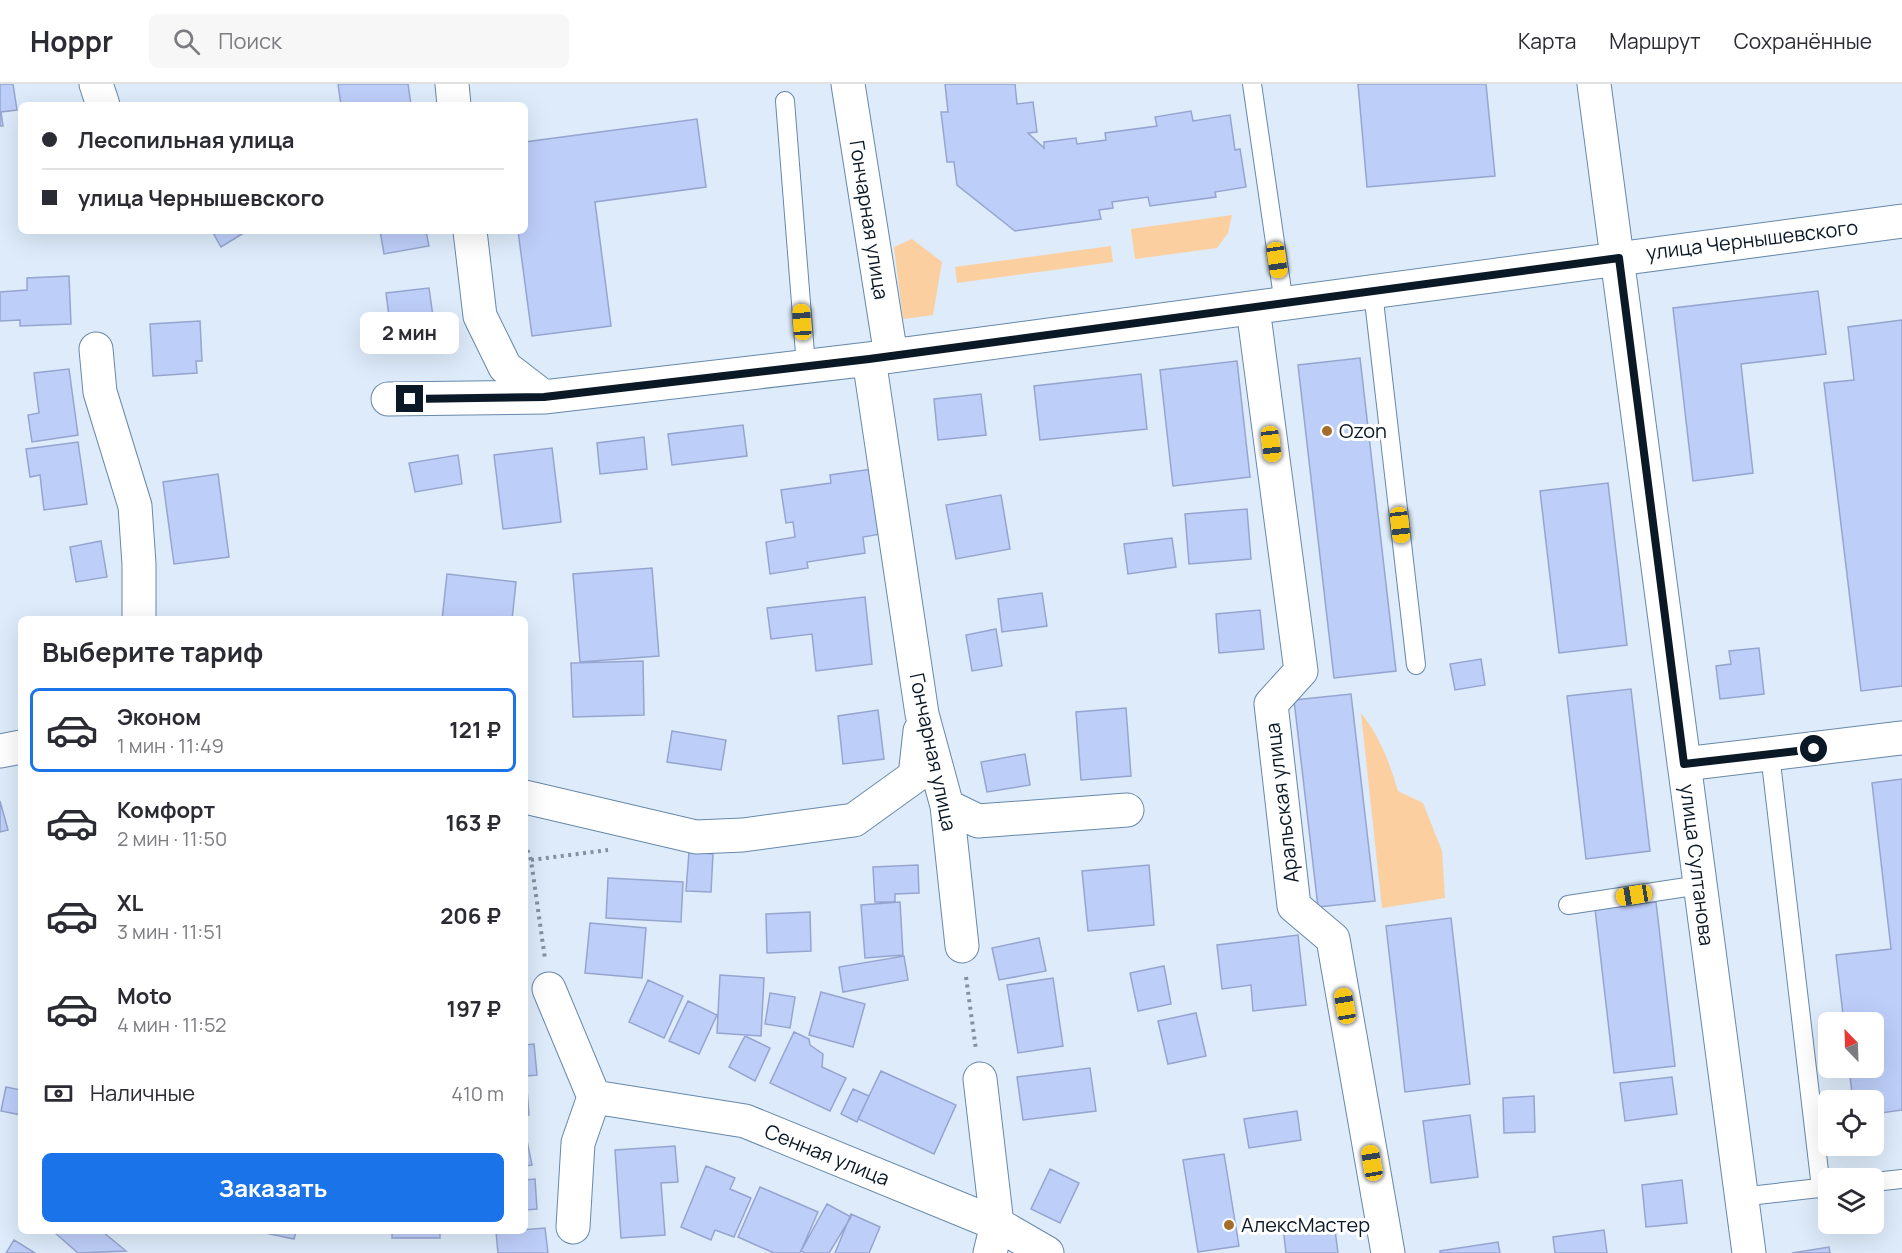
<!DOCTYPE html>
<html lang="ru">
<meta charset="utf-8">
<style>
:root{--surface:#fff;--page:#f7f7f7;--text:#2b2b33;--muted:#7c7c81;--line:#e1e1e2;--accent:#1a73e8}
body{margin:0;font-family:Manrope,sans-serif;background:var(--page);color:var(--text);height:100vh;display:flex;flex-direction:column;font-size:22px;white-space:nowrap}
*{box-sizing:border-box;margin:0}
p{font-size:20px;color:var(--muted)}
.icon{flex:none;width:33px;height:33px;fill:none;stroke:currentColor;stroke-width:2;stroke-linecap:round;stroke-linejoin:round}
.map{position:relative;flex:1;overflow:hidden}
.drawer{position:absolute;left:18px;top:532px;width:510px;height:618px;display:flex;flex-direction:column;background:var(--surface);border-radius:9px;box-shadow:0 6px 24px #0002}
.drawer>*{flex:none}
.top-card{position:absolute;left:18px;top:18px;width:510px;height:132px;border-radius:9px;box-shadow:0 6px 24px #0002;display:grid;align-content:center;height:132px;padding:0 24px;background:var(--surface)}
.needle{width:39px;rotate:337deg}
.fabs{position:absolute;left:1818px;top:928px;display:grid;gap:12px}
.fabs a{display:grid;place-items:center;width:66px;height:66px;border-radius:9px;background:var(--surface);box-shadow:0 6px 24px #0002;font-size:30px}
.end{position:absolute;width:27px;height:27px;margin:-14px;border:8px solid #0b1825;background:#fff;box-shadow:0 0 0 3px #fff}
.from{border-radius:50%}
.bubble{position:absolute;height:42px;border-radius:9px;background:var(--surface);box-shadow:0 6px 24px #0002;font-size:20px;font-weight:700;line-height:42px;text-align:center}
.car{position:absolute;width:18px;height:36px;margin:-18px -9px;border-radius:8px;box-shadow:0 0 4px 2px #0007;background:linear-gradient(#f5c518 24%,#345 0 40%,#f5c518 0 76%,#345 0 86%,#f5c518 0)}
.top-card b{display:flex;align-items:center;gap:21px;height:57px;font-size:22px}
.top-card b+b{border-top:2px solid var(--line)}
.top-card i{width:15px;height:15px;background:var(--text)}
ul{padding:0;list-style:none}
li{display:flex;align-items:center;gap:18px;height:84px;margin:0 12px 9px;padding:0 12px;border:3px solid transparent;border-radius:9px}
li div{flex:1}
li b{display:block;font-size:22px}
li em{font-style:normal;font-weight:700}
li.on{border-color:var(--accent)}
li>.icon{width:54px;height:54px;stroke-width:1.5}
h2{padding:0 24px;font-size:27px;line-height:72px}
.pay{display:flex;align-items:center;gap:15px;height:66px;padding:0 24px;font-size:22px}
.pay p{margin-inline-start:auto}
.action{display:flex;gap:12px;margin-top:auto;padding:12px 24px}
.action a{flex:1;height:69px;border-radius:9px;background:var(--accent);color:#fff;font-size:24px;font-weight:700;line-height:69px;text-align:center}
header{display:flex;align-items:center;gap:36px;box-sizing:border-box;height:84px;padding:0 30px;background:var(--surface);border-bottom:2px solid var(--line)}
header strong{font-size:28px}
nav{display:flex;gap:33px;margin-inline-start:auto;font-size:21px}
.search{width:420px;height:54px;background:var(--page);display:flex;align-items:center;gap:15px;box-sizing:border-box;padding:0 21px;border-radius:9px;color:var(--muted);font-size:22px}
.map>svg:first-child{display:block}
.green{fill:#fbcfa0}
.building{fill:#bdcef9;stroke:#96a5cf;stroke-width:1.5}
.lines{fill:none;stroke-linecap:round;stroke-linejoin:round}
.service-casing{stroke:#6788a9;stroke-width:20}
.minor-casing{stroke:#6788a9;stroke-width:35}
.path{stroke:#8492a0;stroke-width:4;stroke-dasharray:3 4.5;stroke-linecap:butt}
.service{stroke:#fff;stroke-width:18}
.minor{stroke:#fff;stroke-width:33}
.route{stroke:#0b1825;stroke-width:8}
.poi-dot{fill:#a46d28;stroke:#fff;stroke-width:2}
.labels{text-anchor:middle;stroke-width:6;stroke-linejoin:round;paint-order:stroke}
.street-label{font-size:20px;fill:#0b1825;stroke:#fff}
.poi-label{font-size:20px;fill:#0b1825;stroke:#fff;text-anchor:start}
</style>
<header>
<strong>Hoppr</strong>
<div class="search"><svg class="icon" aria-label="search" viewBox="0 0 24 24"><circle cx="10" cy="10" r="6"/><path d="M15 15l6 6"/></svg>Поиск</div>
<nav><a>Карта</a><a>Маршрут</a><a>Сохранённые</a></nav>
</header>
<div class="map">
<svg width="1902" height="1169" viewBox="0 0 1902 1169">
<rect width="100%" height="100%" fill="#ddebfa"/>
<!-- green -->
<path class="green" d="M1232,131L1228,149L1217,164L1135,175L1131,145Z
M912,155L942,178L933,231L903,235L894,163Z
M1111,162L1113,178L957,199L955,183Z
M1361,629C1380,653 1389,677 1398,707L1423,719L1442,767L1445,814L1382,824Z"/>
<!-- building -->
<path class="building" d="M0,0H13L17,26L1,28L3,42H0Z
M338,0H408L411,21H341Z
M945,0H1015L1017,20L1033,18L1037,48L1028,49L1044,64V58L1076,54L1077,60L1106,56L1105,49L1157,42L1155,33L1191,27L1193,37L1230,31L1235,66L1240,65L1246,103L1215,108L1216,113L1150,122L1148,113L1112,118L1113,124L1099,126L1101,135L1015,147L957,101L954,78H947L941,28H948Z
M1358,0H1486L1495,92L1367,103Z
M697,35L706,103L595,118L611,242L532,252L518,147H525V58Z
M212,147H247L221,163Z
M380,147H426L429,162L384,170Z
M69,192L71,240L20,242V236L0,237V208L27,206V194Z
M429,204L437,261L385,268L381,233L389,232L386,209Z
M1818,207L1826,270L1741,280L1753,389L1693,397L1673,224Z
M1902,236V602L1861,607L1824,299L1854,296L1848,243Z
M200,237L202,277H196L197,289L153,292L150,240Z
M1360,274L1396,587L1334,594L1298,281Z
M1237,277L1250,393L1173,402L1160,286Z
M69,285L78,351L32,358L28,331L39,329L34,289Z
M1141,290L1147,345L1040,356L1034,302Z
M981,310L986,351L938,356L934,315Z
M743,341L747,372L672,381L668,350Z
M644,353L647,385L600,390L597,359Z
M78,358L87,420L44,426L40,391L30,393L26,365Z
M552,364L561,438L503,445L494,371Z
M458,371L462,400L415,408L409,379Z
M872,385L881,450L863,453L865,469L807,478L808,484L770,490L766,458L795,453L793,438L786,439L781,406L831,399L830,391Z
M218,390L229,473L174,480L163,398Z
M1608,399L1627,561L1559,569L1540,407Z
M1001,411L1010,465L956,475L946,421Z
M1247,425L1251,475L1189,480L1185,430Z
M1172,454L1176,483L1128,490L1124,460Z
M101,457L107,493L76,498L70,463Z
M652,484L659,572L580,578L573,490Z
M447,490L516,498L512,536H442Z
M1042,509L1047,542L1002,548L998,515Z
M865,513L872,580L816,587L812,550L771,555L767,524Z
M1260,526L1264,565L1219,569L1216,530Z
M996,545L1002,582L972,587L966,551Z
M1759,564L1764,610L1720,615L1716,582L1731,580L1729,567Z
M1481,575L1485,601L1455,606L1450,580Z
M643,577L644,631L573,633L571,579Z
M1631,605L1650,767L1586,775L1567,612Z
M1351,610L1375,817L1318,823L1294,616Z
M1126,624L1131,692L1081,696L1076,628Z
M878,626L884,675L843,680L838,632Z
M672,647L726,656L721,686L667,678Z
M1025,670L1030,701L987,708L981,678Z
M1902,695V1026L1874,1030V1017H1853L1849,984H1874V939H1844L1836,871L1891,865L1872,699Z
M0,717L8,746L0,748Z
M689,768L713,770L711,808L686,807Z
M918,781L919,809L895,810V818H875L873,783Z
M1149,781L1154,841L1088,847L1082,787Z
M608,794L683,798L681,838L606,834Z
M900,818L903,871L865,874L861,821Z
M1656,818L1675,982L1614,989L1595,825Z
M810,828L811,867L767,869L766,830Z
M1451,834L1470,1000L1405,1008L1386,842Z
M590,839L646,844L642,894L585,889Z
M1298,851L1306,921L1253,927L1251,901L1222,905L1217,861Z
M1039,854L1046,887L999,896L992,864Z
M904,872L908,896L843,908L839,883Z
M1164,882L1171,920L1138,927L1130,889Z
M720,891L764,894L761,952L717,949Z
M1053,894L1063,962L1018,969L1007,901Z
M648,896L683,912L664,954L629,938Z
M821,908L865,920L853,963L809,951Z
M770,909L795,913L790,944L765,940Z
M688,917L717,931L699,970L669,957Z
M1196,929L1206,972L1168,980L1158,937Z
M794,948L809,955L810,961L823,970L822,983L846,994L830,1027L770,999Z
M745,952L770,964L755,997L729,983Z
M534,960L537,991L526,992L529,1031L525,1032V961Z
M1090,984L1096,1027L1023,1036L1017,993Z
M881,987L956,1021L934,1070L858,1035Z
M1672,993L1677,1030L1625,1037L1620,999Z
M6,1003L21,1006V1031L1,1027Z
M853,1005L869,1012L857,1038L841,1030Z
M1534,1012L1535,1048L1504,1049L1503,1014Z
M1297,1027L1301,1056L1249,1064L1244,1035Z
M1470,1031L1478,1093L1431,1099L1423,1037Z
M525,1047L532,1081L525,1082Z
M675,1062L678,1098L661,1099L665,1151L621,1154L615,1066Z
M1224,1070L1239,1162L1198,1168L1183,1076Z
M706,1082L735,1094L730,1105L751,1114L734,1153L715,1146L711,1156L681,1143Z
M1050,1085L1079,1099L1060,1139L1031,1125Z
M535,1095L537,1125L525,1126V1096Z
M1682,1096L1687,1139L1646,1143L1642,1101Z
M760,1103L818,1128L800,1169H774L738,1153Z
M827,1120L851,1133L829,1169H805L801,1167Z
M851,1130L880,1143L869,1169H835Z
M1334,1138L1338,1169H1286L1283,1143Z
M545,1144L548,1169H498L496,1148Z
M1604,1146L1607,1169H1555L1553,1153Z
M54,1148H103L126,1167L78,1169Z
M261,1148H296L294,1155Z
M392,1148H440V1154H392Z
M14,1156L35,1169H6Z
M1498,1158L1500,1169H1440V1167Z
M1829,1163L1830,1169H1792Z"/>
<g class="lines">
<!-- service casing -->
<g class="service-casing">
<path id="service" d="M1252,0L1284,220
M785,17L806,282
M1373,208L1416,581
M1770,670L1821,1104
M1568,821L1700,801
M1874,1098L1902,1095
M1740,1113L1828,1103"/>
</g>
<!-- minor casing -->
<g class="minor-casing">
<path id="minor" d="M96,0L103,21
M452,0L454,21
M848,0L891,272
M1594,0L1749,1169
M470,147L480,232L505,283L544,313
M1253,224L1301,587L1271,620L1294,822L1333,855L1388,1169
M96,265L100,308L135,422L139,480V536
M869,275L922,630L947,722L962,862
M388,315L544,313L869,275L1902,137
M0,667L21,663
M1684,680L1902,654
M525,713L696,753L743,751L854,736L915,692L920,647
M947,722L978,737L1127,726
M549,905L594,1013L578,1059L573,1143
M980,995L997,1140L990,1169
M594,1013L745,1037L997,1140L1047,1169"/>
</g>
<!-- path -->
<path class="path" d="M525,759L531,776L545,875
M531,776L608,766
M966,893L976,966"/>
<!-- service -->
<use href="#service" class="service"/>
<!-- minor -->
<use href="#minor" class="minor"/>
</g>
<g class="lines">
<!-- route -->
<path class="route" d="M410,315L544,313L869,275L1619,174L1684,680L1814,665"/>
</g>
<!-- markers -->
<g class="poi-dot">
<circle cx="1327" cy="347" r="6"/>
<circle cx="1229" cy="1141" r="6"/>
</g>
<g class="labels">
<!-- street labels -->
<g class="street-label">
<text transform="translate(869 136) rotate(81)" y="7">Гончарная улица</text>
<text transform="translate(1752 156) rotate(-7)" y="7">улица Чернышевского</text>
<text transform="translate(933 668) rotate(78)" y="7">Гончарная улица</text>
<text transform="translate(1282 719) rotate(-97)" y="7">Аральская улица</text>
<text transform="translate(1697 781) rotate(83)" y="7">улица Султанова</text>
<text transform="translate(827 1071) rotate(22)" y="7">Сенная улица</text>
</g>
<!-- poi labels -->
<g class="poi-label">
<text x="1339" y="354">Ozon</text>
<text x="1241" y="1148">АлексМастер</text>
</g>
</g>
</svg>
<div class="fabs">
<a><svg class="needle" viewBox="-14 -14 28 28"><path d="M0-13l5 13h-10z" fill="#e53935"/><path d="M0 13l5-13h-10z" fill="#7c7c81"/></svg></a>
<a><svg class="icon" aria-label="locate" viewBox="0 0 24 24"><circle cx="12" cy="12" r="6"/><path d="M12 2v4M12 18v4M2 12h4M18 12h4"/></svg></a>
<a><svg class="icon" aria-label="layers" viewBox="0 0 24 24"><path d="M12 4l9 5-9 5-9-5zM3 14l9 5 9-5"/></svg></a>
</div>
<i class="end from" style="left:1814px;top:665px"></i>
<i class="end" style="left:410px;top:315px"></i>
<div class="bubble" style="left:360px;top:228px;width:99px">2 мин</div>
<i class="car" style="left:1277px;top:176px;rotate:172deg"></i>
<i class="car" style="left:802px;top:238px;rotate:356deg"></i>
<i class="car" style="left:1271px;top:360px;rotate:173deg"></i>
<i class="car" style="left:1400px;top:441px;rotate:173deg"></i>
<i class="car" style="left:1634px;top:811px;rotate:261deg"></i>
<i class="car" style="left:1345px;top:922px;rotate:350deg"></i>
<i class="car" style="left:1372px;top:1079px;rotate:350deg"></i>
<div class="top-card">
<b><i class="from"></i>Лесопильная улица</b>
<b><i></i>улица Чернышевского</b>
</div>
<section class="drawer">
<h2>Выберите тариф</h2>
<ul>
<li class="on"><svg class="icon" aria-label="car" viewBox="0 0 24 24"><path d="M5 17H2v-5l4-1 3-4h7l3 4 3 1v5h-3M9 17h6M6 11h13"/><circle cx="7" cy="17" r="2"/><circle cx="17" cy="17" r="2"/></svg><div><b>Эконом</b><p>1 мин · 11:49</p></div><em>121 ₽</em></li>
<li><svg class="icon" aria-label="car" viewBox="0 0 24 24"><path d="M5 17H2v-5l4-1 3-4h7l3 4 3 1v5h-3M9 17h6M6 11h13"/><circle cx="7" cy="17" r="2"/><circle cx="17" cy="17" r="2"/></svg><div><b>Комфорт</b><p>2 мин · 11:50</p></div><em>163 ₽</em></li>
<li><svg class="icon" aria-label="car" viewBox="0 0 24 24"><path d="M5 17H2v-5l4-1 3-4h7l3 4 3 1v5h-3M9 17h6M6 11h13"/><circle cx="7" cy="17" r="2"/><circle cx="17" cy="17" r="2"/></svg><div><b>XL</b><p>3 мин · 11:51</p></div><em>206 ₽</em></li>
<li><svg class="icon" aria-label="car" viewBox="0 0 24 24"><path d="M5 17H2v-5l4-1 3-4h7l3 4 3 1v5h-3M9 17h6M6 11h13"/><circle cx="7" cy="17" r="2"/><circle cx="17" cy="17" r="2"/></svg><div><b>Moto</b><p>4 мин · 11:52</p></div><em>197 ₽</em></li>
</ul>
<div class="pay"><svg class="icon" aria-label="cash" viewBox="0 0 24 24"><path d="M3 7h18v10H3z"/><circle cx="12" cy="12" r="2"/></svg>Наличные<p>410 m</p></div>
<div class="action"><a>Заказать</a></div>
</section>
</div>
